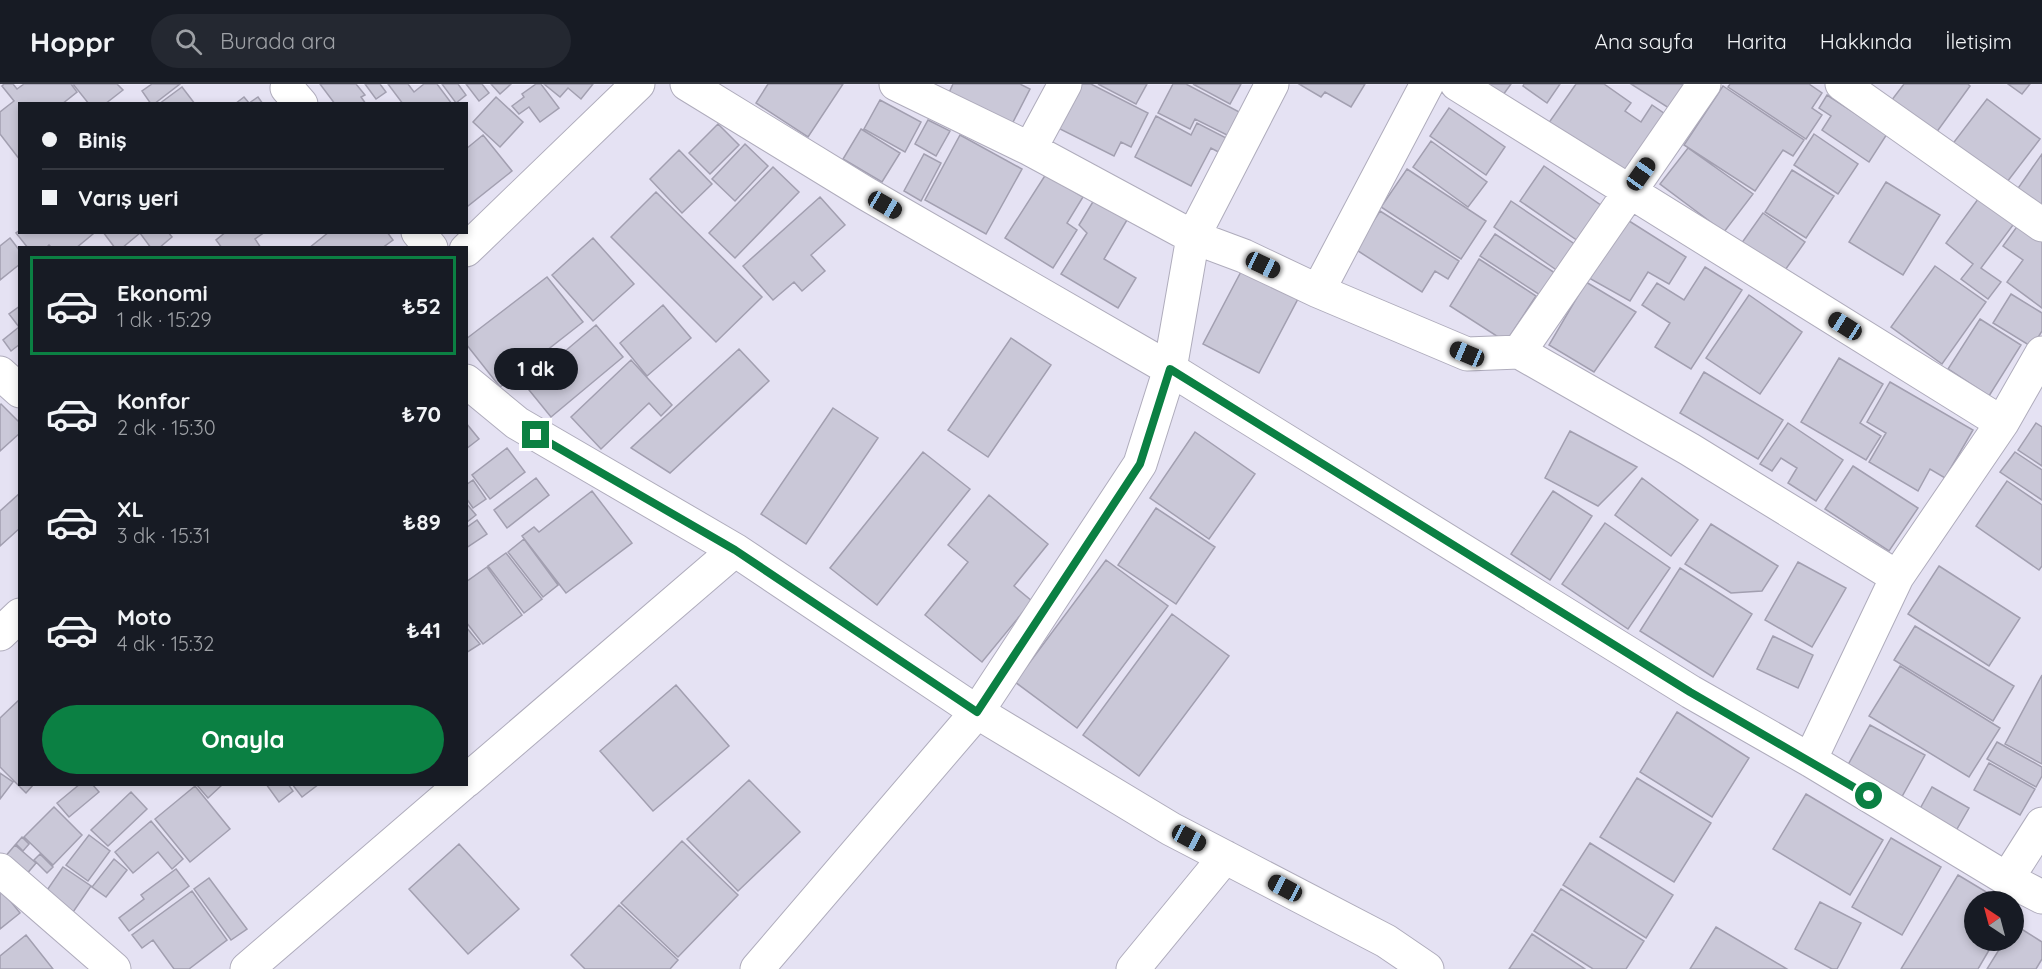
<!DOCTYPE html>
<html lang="tr">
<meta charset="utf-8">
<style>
:root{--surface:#171b24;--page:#242831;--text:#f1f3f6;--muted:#9ea1a6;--line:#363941;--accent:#0b8043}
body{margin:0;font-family:Quicksand,sans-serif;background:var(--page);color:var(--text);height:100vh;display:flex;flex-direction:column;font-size:22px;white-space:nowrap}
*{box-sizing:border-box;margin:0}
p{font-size:20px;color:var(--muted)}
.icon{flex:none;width:33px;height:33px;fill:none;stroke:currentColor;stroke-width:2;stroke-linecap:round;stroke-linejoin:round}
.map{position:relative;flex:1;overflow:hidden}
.side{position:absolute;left:18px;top:162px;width:450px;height:540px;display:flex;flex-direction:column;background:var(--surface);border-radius:0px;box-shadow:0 3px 9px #0003}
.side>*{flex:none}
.banner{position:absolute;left:18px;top:18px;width:450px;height:132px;border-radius:0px;box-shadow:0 3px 9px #0003;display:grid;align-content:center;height:132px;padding:0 24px;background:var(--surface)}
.needle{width:39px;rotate:324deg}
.buttons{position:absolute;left:1964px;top:807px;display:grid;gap:12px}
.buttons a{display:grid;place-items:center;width:60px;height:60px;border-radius:50%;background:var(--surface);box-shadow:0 3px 9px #0003;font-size:30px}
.end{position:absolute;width:27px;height:27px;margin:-14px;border:8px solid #0b8043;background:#fff;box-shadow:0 0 0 3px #fff}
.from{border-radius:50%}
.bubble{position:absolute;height:42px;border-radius:21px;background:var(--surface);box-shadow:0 3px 9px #0003;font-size:20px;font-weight:700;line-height:42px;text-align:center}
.car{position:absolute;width:18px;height:36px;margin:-18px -9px;border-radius:8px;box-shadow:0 0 4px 2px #0007;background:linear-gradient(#222 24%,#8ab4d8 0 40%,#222 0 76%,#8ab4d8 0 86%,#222 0)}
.banner b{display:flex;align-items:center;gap:21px;height:57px;font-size:22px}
.banner b+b{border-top:2px solid var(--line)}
.banner i{width:15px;height:15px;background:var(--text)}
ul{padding:10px 0 0;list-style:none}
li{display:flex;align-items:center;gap:18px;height:99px;margin:0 12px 9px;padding:0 12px;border:3px solid transparent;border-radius:0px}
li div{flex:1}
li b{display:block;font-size:22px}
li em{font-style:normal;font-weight:700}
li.on{border-color:var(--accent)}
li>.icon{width:54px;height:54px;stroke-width:1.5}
.action{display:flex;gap:12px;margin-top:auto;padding:12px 24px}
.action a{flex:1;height:69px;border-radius:36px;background:var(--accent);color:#fff;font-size:24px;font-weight:700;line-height:69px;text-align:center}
header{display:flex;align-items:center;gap:36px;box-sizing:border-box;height:84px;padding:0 30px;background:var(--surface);border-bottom:2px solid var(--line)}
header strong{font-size:28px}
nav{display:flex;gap:33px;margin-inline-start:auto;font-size:21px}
.search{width:420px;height:54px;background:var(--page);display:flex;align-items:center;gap:15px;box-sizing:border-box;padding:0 21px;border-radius:33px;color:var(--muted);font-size:22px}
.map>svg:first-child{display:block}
.building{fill:#cac8d8;stroke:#a29fb0;stroke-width:1.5}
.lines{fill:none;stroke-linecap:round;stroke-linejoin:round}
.minor-casing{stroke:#afacbc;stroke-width:35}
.minor{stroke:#fff;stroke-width:33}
.route{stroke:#0b8043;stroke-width:8}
</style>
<header>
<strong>Hoppr</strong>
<div class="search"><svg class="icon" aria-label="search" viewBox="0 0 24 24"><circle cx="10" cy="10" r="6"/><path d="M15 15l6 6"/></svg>Burada ara</div>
<nav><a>Ana sayfa</a><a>Harita</a><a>Hakkında</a><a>İletişim</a></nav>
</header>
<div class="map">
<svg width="2042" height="885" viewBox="0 0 2042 885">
<rect width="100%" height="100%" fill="#e5e2f3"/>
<!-- building -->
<path class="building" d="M4,0H13L17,5L24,0H71L77,8L62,20H20V76L0,50V28L14,17L2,2Z
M73,0H117L123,6L105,20H89Z
M152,0H180L154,20H151L142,7Z
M320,0H356L365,11L361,13L366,20H335Z
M365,0H380L386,8L376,15Z
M388,0H408L414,8L424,0H437L452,20H403Z
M442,0H458L466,11L456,19Z
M466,0H482L489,9L479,17Z
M491,0H511L500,10Z
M536,0H541L559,24L540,38L529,23L519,30L512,22L524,13L522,10Z
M544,0H593L581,15L568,4L560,13Z
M768,0H843L808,53L756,19Z
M953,0H1020L1030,5L1010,44L947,13Z
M1078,0H1091L1148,29L1131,63L1121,58L1114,72L1056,43Z
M1098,0H1147L1136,20Z
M1173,0H1186L1245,31L1233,54L1195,35L1190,45L1158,29Z
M1193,0H1241L1230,20Z
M1299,0H1365L1351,23L1325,8L1321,13Z
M1486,0H1511L1503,11Z
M1524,0H1560L1547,19L1523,2Z
M1576,0H1604L1631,19L1625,27L1641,38L1652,21L1671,34L1629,96L1548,40Z
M1631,0H1688L1672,26Z
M1730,0H1809L1822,9L1812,24L1822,31L1806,55L1728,3Z
M1904,0H1968L1970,2L1936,49L1891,17Z
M2008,0H2030L2022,10Z
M1723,2L1804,56L1793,72L1783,66L1755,107L1684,61Z
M182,3L195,20H159Z
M1827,11L1887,50L1869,78L1822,46L1831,32L1819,24Z
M244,13L249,19L258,13L263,20H235Z
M496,13L523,38L500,63L473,38Z
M1987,15L2040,55L2004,102L1951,62Z
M880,16L921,38L905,68L864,45Z
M1449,24L1505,63L1486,91L1430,52Z
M1156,32L1191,51L1197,39L1232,57L1224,71L1211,64L1191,102L1135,73Z
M928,36L950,47L936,72L915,60Z
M718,40L739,61L710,90L689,69Z
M861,45L900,69L882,98L843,75Z
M1814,50L1858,80L1838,110L1794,81Z
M483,51L512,87L468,122L466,120V65Z
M960,51L1022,85L986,150L925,116Z
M1431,57L1487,98L1468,123L1413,83Z
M745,60L768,82L735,117L712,95Z
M1688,64L1753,110L1724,148L1660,100Z
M679,66L712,100L682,129L650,95Z
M924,70L941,79L921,117L904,107Z
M2042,70V129L2014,110Z
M1544,82L1605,124L1581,159L1520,117Z
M773,83L799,108L735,174L709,149Z
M1407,85L1486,137L1461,175L1381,123Z
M1792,86L1834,112L1806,154L1765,128Z
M1046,90L1083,113L1067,139L1077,146L1053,184L1005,154Z
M1886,98L1940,131L1903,191L1849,158Z
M656,108L762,213L716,258L611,153Z
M1981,111L2016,137L1981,184L2001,198L1988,215L1961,195L1973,180L1946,159Z
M820,113L845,141L811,171L825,187L802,207L794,198L773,216L743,182Z
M1094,116L1127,136L1104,175L1136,194L1118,224L1061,190L1087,149L1079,141Z
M1511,117L1576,161L1558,187L1494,143Z
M1380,127L1459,177L1448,195L1435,187L1422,208L1355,165Z
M1763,129L1805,158L1783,189L1741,160Z
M1626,135L1686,173L1669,200L1648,188L1630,217L1589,194Z
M2021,137L2042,153V224L2007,198L2023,176L2003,162Z
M20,146V148H91L93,150L76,164H52L49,161L46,164H28L16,149Z
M103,148H168L172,153L159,164H151L140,149L122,164H115Z
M226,148H265L255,155L261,164H222L216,156Z
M329,148H387L393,156L382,164H309Z
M1495,150L1555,189L1540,211L1480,172Z
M10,154L20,167V180L0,196V162Z
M593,154L634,200L593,237L552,191Z
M1479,175L1536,212L1506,258L1450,222Z
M1244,182L1300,211L1259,289L1203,260Z
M1935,182L1986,218L1942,280L1891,243Z
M1705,183L1742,206L1691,285L1655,263L1670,239L1642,221L1657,199L1684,216Z
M547,193L583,238L500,303L466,260V255Z
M1586,198L1636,228L1594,288L1549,261Z
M2011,210L2042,229V247L2032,263L1993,239Z
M1749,211L1802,248L1760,310L1706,274Z
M663,221L691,254L647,292L620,259Z
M20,222V260L11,267L3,256L19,243L9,230Z
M1980,235L2021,261L1989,312L1948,285Z
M596,241L623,273L551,333L525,301Z
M1011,254L1051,281L988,373L948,346Z
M739,265L769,297L670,389L631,364Z
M1839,274L1883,300L1860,339L1881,352L1866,376L1801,338Z
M631,276L672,321L661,332L649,319L601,365L571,333Z
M1704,288L1783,336L1758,375L1680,329Z
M1890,298L1973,346L1945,394L1930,385L1918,407L1869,378L1886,349L1867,338Z
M1,320L20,339V349L0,367V321Z
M833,324L878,354L806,460L761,430Z
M466,339L479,355L466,365Z
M1788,339L1843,376L1816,417L1788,399L1797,384L1781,374L1772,387L1760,380Z
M2036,339L2042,343V382L2018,366Z
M1570,347L1637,383L1598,422L1545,394Z
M1195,348L1255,390L1209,455L1150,414Z
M507,364L525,388L490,415L472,391Z
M923,368L970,405L877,521L830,484Z
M2015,368L2042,386V416L2000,388Z
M1853,382L1918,424L1889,467L1825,425Z
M536,394L549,411L507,444L494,426Z
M1642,394L1698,436L1671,472L1615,431Z
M473,396L486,415L473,424L466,414V401Z
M2007,397L2042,421V482L2039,486L1976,442Z
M592,407L632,459L566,509L522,452L534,443L539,448Z
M1553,407L1592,432L1550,496L1511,470Z
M20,409V444L0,462V427Z
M989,411L1048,460L1014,502L1032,517L982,578L925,531L968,478L948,461Z
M466,419L476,431L467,438H466Z
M1156,424L1215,463L1176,520L1118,481Z
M477,436L487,450L466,464V444Z
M1605,439L1670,484L1628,545L1562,500Z
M1711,440L1778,482L1762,507L1731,509L1685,480Z
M524,455L558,501L543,513L508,468Z
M506,469L542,515L524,529L488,482Z
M1106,476L1168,522L1077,644L1015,598Z
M1798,478L1846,504L1812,563L1765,536Z
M1939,482L2020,534L1989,582L1908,530Z
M487,483L522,531L483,560L466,538V498Z
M1680,484L1752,530L1713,593L1640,547Z
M1172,530L1229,572L1139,692L1083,651Z
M1915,542L2014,602L1993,637L1894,576Z
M466,543L480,560L466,569Z
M1773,552L1813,571L1798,604L1757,585Z
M1900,582L2000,644L1969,693L1869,632Z
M2042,591V680L2005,660Z
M676,601L729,662L653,727L600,667Z
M20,615V700H34L26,709L0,683V634Z
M1677,628L1749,674L1712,733L1640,688Z
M1870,641L1925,671L1899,718L1844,688Z
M1997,658L2042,683V692L2036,703L1987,675Z
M1989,679L2035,705L2020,731L1974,706Z
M0,689L13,698L0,715Z
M1637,694L1711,739L1674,798L1600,753Z
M749,696L800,748L738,807L687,755Z
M80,700H92L99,708L69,733L57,719Z
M196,700H223L208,714Z
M266,700H288L293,707L279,718Z
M292,700H319L302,713Z
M195,702L230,745L190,778L155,735Z
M1932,703L1969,724L1953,752L1916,732Z
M131,708L147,725L108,762L91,746Z
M1806,710L1883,756L1850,811L1773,765Z
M54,723L82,751L53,781L24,753Z
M151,737L183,775L172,785L158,768L133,789L115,768Z
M89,751L110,767L88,797L66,781Z
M22,753L29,760L23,767L16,760Z
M1891,754L1941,783L1902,851L1852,823Z
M682,757L738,811L678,873L621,819Z
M1590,759L1673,811L1646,854L1563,801Z
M459,760L519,825L468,870L409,805Z
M15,761L36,779L25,792L4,774Z
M40,770L53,783L47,789L34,776Z
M114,775L127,786L106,813L92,803Z
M63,783L91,802L71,831L43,812Z
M176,785L189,802L129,847L119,834L144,815L141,811Z
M1958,791L2003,818H1974V856H1995L1978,885H1901Z
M209,794L247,845L231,856L194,805Z
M0,804L20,829L0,845Z
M1561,805L1644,857L1626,885H1593L1534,847Z
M192,807L227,856L189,885H174L153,856L142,864L132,851Z
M1820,818L1861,839L1837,885H1832L1795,865Z
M619,821L678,876L670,885H585L571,871Z
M2015,841L2042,858V875L2036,885H1987L2005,856H2013V844Z
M1716,843L1787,885H1690Z
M1532,850L1585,885H1509Z
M26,851L53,885H0V872Z"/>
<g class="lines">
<!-- minor casing -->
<g class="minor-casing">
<path id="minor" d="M687,0L865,109L1170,285L1691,608L1810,676L2007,795
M896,0L1030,65L1193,153L1244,172L1318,207L1467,270L1519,268L1689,365L1897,493
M1457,0L2002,339
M1842,0L2042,141
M287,4L301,20
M1030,65L1065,0
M418,148L431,164
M466,166L638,0
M1318,207L1427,0
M1519,268L1704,0
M0,289L20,307
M466,297L517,339L735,466L977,628L1171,745L1386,857L1427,885
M0,550L20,531
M1810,676L1897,493L2002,339L2042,269
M466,697L735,466
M2042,740L2007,795L2042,813
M0,786L114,885
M247,885L462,700
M757,885L977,628L1140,380L1170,285L1193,153L1272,0
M1133,885L1225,773"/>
</g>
<!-- minor -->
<use href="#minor" class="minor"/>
</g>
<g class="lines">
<!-- route -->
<path class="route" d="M536,351L735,466L977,628L1140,380L1170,285L1690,608L1869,712"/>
</g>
</svg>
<div class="buttons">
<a><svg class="needle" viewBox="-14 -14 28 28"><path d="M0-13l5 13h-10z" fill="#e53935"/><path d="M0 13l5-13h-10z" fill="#9ea1a6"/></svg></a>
</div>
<i class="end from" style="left:1869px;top:712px"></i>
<i class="end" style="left:536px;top:351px"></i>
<div class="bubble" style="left:494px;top:264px;width:84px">1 dk</div>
<i class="car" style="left:1641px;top:90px;rotate:35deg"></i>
<i class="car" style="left:885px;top:121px;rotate:120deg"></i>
<i class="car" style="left:1263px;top:181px;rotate:115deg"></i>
<i class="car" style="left:1845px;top:242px;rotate:302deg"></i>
<i class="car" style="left:1467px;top:270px;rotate:293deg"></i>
<i class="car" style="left:1189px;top:754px;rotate:118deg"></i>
<i class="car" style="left:1285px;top:804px;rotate:298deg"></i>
<div class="banner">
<b><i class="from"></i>Biniş</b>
<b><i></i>Varış yeri</b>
</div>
<section class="side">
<ul>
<li class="on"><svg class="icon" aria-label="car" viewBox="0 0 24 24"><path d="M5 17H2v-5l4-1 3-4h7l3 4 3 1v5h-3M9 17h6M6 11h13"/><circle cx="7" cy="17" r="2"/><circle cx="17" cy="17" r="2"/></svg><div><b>Ekonomi</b><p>1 dk · 15:29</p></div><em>₺52</em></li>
<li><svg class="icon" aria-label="car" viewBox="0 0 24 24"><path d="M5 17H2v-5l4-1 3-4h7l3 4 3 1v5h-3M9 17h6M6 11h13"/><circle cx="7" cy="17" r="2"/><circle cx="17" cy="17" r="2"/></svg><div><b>Konfor</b><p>2 dk · 15:30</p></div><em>₺70</em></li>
<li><svg class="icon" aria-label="car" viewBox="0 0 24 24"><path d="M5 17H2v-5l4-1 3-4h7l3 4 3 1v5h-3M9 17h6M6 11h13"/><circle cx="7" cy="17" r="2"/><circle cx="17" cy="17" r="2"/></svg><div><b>XL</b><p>3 dk · 15:31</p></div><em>₺89</em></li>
<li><svg class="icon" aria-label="car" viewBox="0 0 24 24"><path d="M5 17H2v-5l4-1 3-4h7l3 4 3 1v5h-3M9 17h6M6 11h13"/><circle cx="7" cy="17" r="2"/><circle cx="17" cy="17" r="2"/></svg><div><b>Moto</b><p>4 dk · 15:32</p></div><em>₺41</em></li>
</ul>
<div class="action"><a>Onayla</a></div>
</section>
</div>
